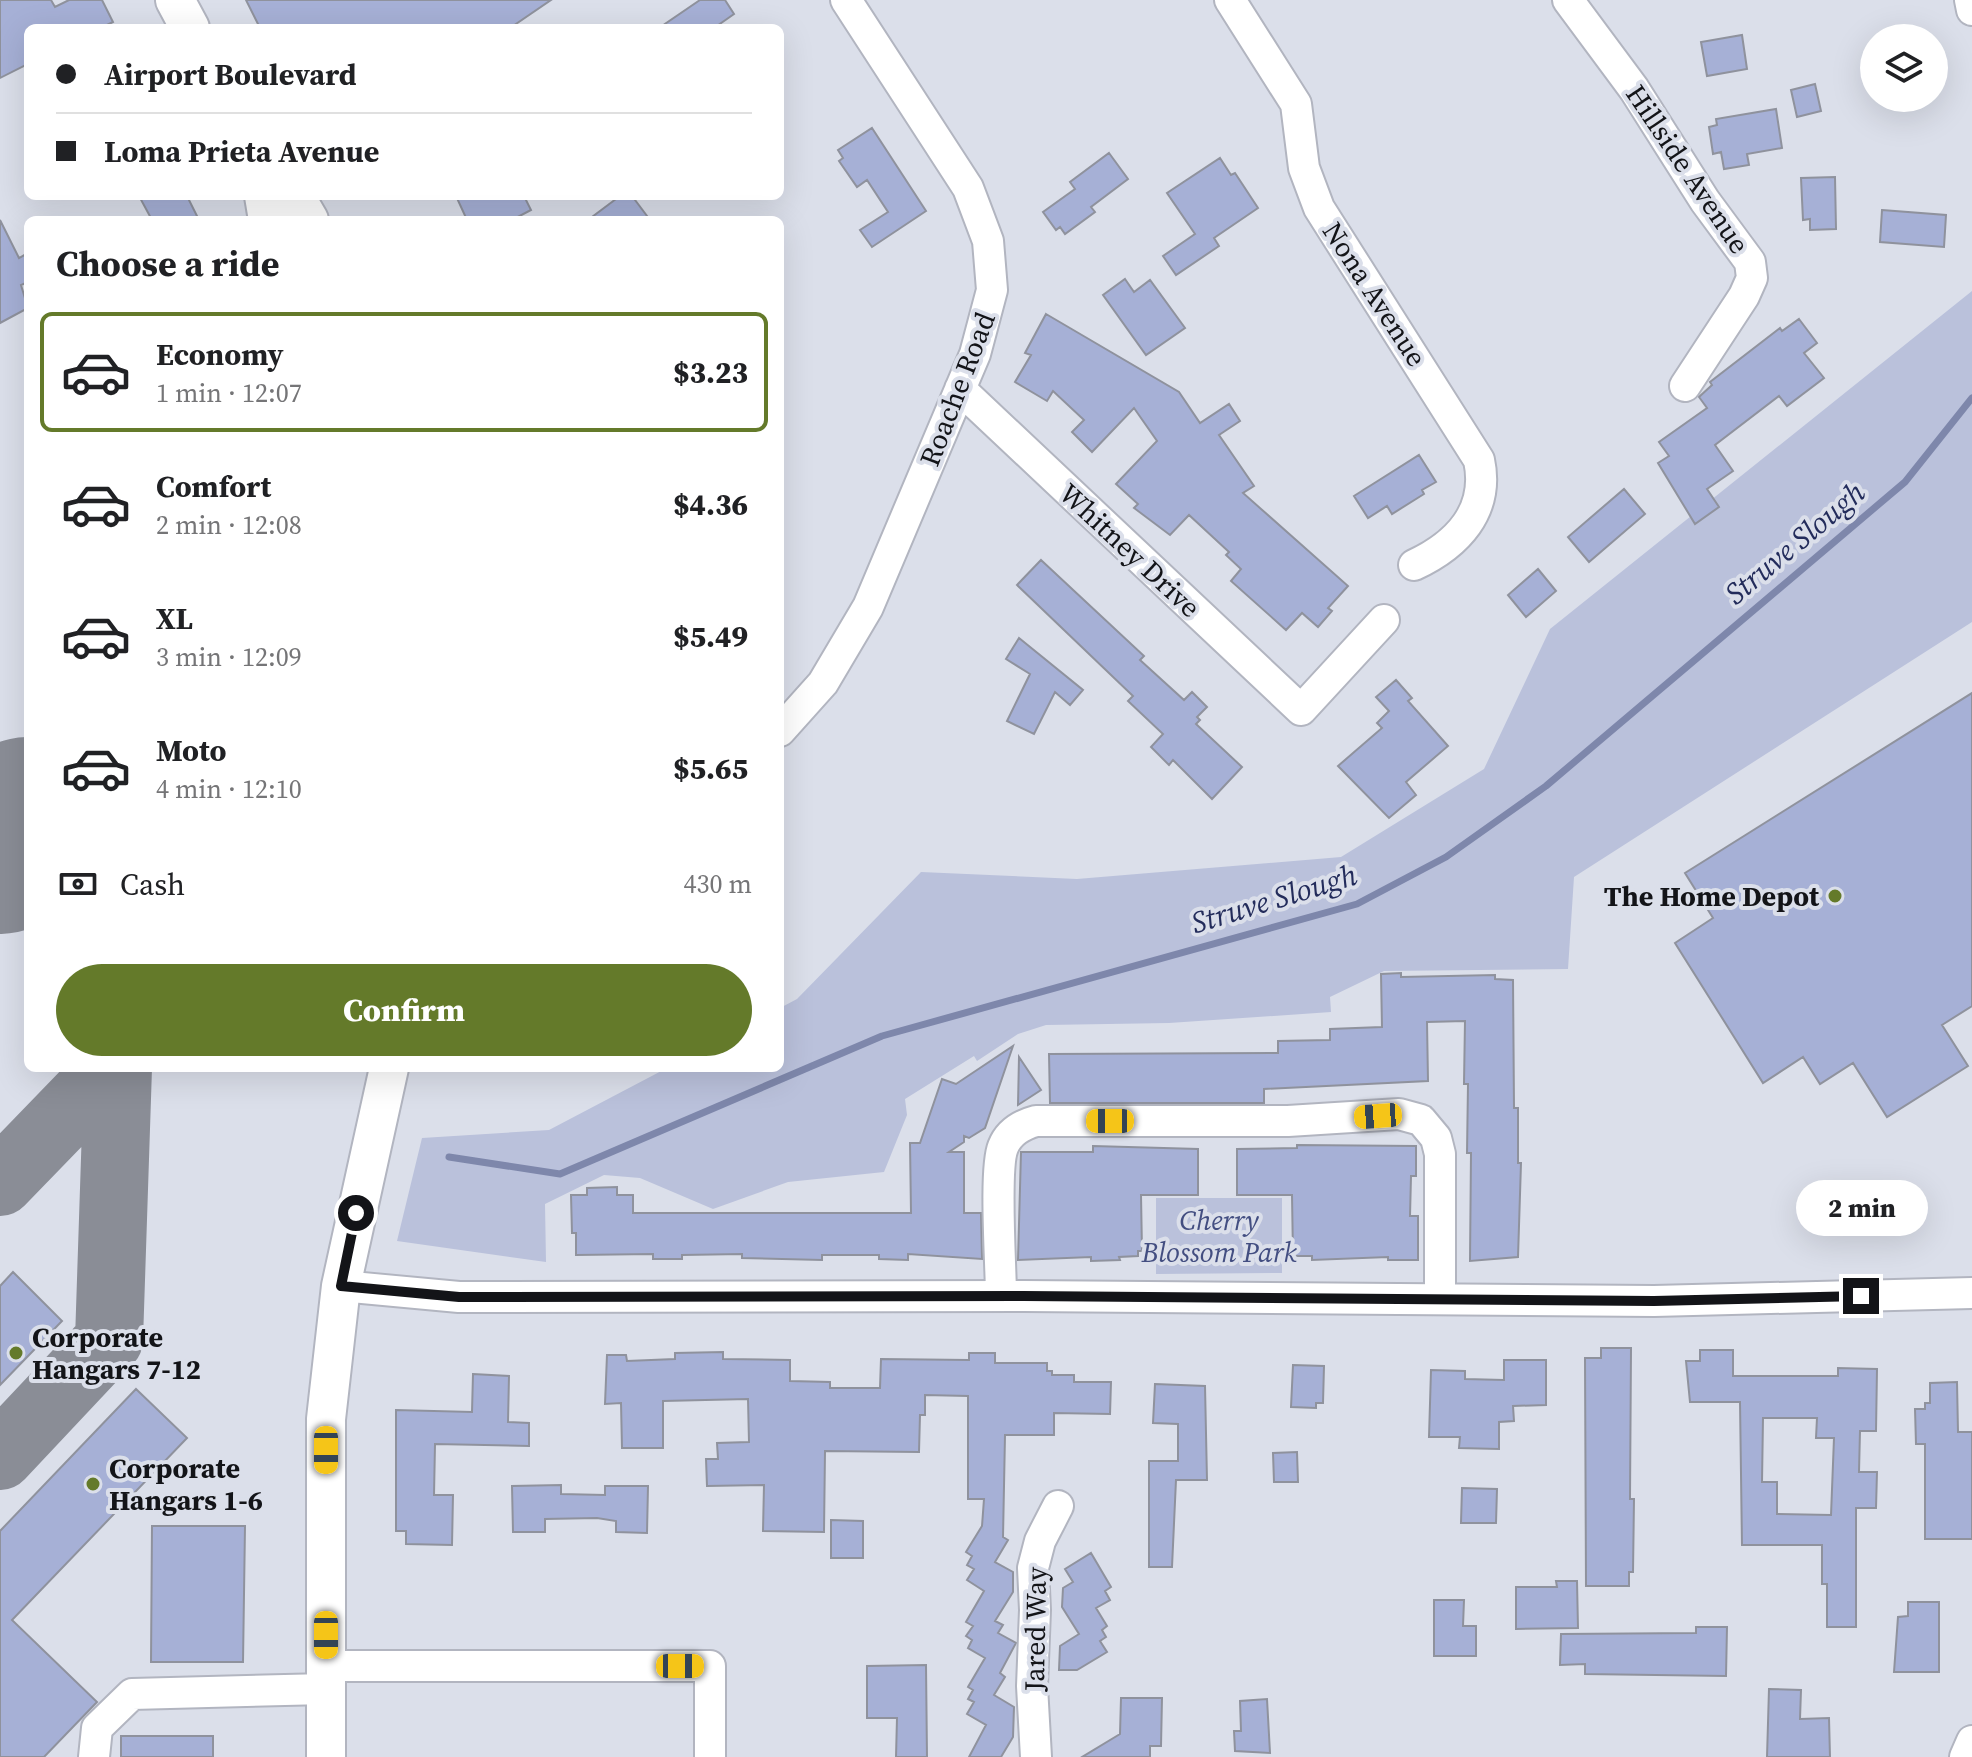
<!DOCTYPE html>
<meta charset="utf-8">
<style>
:root{--surface:#fff;--page:#f2f2f2;--text:#202124;--muted:#757577;--line:#e0e0e0;--accent:#647a2a}
body{margin:0;font-family:"Source Serif 4",serif;background:var(--page);color:var(--text);height:100vh;display:flex;flex-direction:column;font-size:30px;white-space:nowrap}
*{box-sizing:border-box;margin:0}
p{font-size:26px;color:var(--muted)}
.icon{flex:none;width:44px;height:44px;fill:none;stroke:currentColor;stroke-width:2;stroke-linecap:round;stroke-linejoin:round}
.map{position:relative;flex:1;overflow:hidden}
.side{position:absolute;left:24px;top:216px;width:760px;height:856px;display:flex;flex-direction:column;background:var(--surface);border-radius:12px;box-shadow:0 8px 32px #0002}
.side>*{flex:none}
.hud{position:absolute;left:24px;top:24px;width:760px;height:176px;border-radius:12px;box-shadow:0 8px 32px #0002;display:grid;align-content:center;height:176px;padding:0 32px;background:var(--surface)}
.tools{position:absolute;left:1860px;top:24px;display:grid;gap:16px}
.tools a{display:grid;place-items:center;width:88px;height:88px;border-radius:50%;background:var(--surface);box-shadow:0 8px 32px #0002;font-size:40px}
.end{position:absolute;width:36px;height:36px;margin:-18px;border:10px solid #131418;background:#fff;box-shadow:0 0 0 4px #fff}
.from{border-radius:50%}
.bubble{position:absolute;height:56px;border-radius:28px;background:var(--surface);box-shadow:0 8px 32px #0002;font-size:26px;font-weight:800;line-height:56px;text-align:center}
.car{position:absolute;width:24px;height:48px;margin:-24px -12px;border-radius:10px;box-shadow:0 0 6px 2px #0007;background:linear-gradient(#f5c518 24%,#345 0 40%,#f5c518 0 76%,#345 0 86%,#f5c518 0)}
.hud b{display:flex;align-items:center;gap:28px;height:76px;font-size:30px}
.hud b+b{border-top:2px solid var(--line)}
.hud i{width:20px;height:20px;background:var(--text)}
ul{padding:0;list-style:none}
li{display:flex;align-items:center;gap:24px;height:120px;margin:0 16px 12px;padding:0 16px;border:4px solid transparent;border-radius:12px}
li div{flex:1}
li b{display:block;font-size:30px}
li em{font-style:normal;font-weight:800}
li.on{border-color:var(--accent)}
li>.icon{width:72px;height:72px;stroke-width:1.5}
h2{padding:0 32px;font-size:36px;line-height:96px}
.pay{display:flex;align-items:center;gap:20px;height:88px;padding:0 32px;font-size:30px}
.pay p{margin-inline-start:auto}
.primary-button{display:flex;gap:16px;margin-top:auto;padding:16px 32px}
.primary-button a{flex:1;height:92px;border-radius:48px;background:var(--accent);color:#fff;font-size:32px;font-weight:800;line-height:92px;text-align:center}
.map>svg:first-child{display:block}
.green{fill:#bac1db}
.lines{fill:none;stroke-linecap:round;stroke-linejoin:round}
.stream{stroke:#7e87ab;stroke-width:7}
.taxiway{stroke:#8a8d96;stroke-width:68}
.runway{stroke:#8a8d96;stroke-width:168}
.building{fill:#a6b0d6;stroke:#8f929d;stroke-width:2;fill-rule:evenodd}
.minor-casing{stroke:#b2b5c0;stroke-width:34}
.major-casing{stroke:#b2b5c0;stroke-width:42}
.minor{stroke:#fff;stroke-width:30}
.major{stroke:#fff;stroke-width:38}
.route{stroke:#131418;stroke-width:10}
.poi-dot{fill:#647a2a;stroke:#dbdfea;stroke-width:3}
.labels{text-anchor:middle;stroke-width:8;stroke-linejoin:round;paint-order:stroke}
.street-label{font-size:28px;fill:#131418;stroke:#dbdfea}
.poi-label{font-size:28px;font-weight:bold;fill:#131418;stroke:#dbdfea;text-anchor:start}
.park-label{font-size:28px;font-style:italic;fill:#434e81;stroke:#dbdfea}
.water-label{font-size:30px;font-style:italic;fill:#232c5b;stroke:#dbdfea}
</style>
<div class="map">
<svg width="1972" height="1757" viewBox="0 0 1972 1757">
<rect width="100%" height="100%" fill="#dbdfea"/>
<!-- green -->
<path class="green" d="M1972,291V622L1574,877L1568,969L1384,971L1330,997L1331,1012L1169,1023L1046,1025L1018,1034L977,1061L974,1056L905,1099L907,1115L884,1172L788,1182L713,1209L640,1178L604,1175L545,1204L546,1262L397,1241L422,1138L549,1130L667,1068H780V1008L797,999L921,872L1077,879L1341,857L1484,769L1550,629Z
M1156,1198H1282V1273L1156,1274Z"/>
<g class="lines">
<!-- stream -->
<path class="stream" d="M449,1157L560,1174L882,1036L1357,904L1446,857L1546,786L1905,482L1972,398"/>
<!-- taxiway -->
<path class="taxiway" d="M0,1182L96,1083L105,1068
M0,1456L109,1340L118,1068"/>
<!-- runway -->
<path class="runway" d="M0,850L28,821"/>
</g>
<!-- building -->
<path class="building" d="M0,0H51L55,7L69,0H102L113,22L101,28H28V64L0,78Z
M246,0H551L510,28H260Z
M700,0H725L734,14L714,28H659Z
M1742,35L1747,69L1707,76L1701,42Z
M1815,84L1821,111L1797,117L1791,90Z
M1776,109L1782,148L1747,154L1749,165L1724,169L1721,152L1713,154L1709,127L1717,125L1716,119Z
M872,128L926,211L872,247L860,230L888,212L867,180L857,187L839,161L843,158L838,150Z
M1109,153L1128,179L1091,207L1095,212L1065,234L1060,227L1056,230L1043,212L1075,189L1070,182Z
M1220,158L1231,175L1235,173L1258,208L1214,238L1219,246L1176,275L1163,256L1195,234L1167,193Z
M1835,177L1836,229L1810,230V219L1803,220L1801,178Z
M139,196H187L199,220H152Z
M456,196H524L531,210L512,220H467Z
M620,196H632L650,220H588Z
M1882,210L1946,215L1944,247L1880,242Z
M0,220L19,258L28,253V282L21,285L28,308L0,323Z
M1125,279L1134,292L1150,280L1185,328L1146,355L1103,295Z
M1046,314L1179,392L1200,423L1229,404L1240,421L1219,435L1254,486L1243,493L1348,586L1328,608L1332,611L1318,627L1302,613L1286,630L1231,581L1241,569L1226,555L1229,552L1189,515L1170,535L1134,508L1138,504L1116,484L1157,441L1134,408L1092,452L1072,432L1084,420L1053,391L1047,401L1015,382L1031,355L1025,353Z
M1799,319L1817,343L1804,353L1824,378L1787,406L1779,396L1715,445L1733,471L1707,489L1719,507L1695,524L1658,463L1669,456L1659,442L1707,408L1699,397L1712,385L1710,382L1780,328L1782,331Z
M1419,455L1436,482L1422,490L1424,494L1392,514L1387,506L1368,518L1354,496Z
M1624,489L1645,514L1589,562L1568,537Z
M1041,560L1144,656L1140,660L1184,700L1192,692L1207,707L1197,717L1200,720L1196,724L1242,767L1212,799L1173,760L1169,765L1151,747L1163,734L1128,701L1133,696L1017,585Z
M1538,569L1556,591L1526,617L1508,595Z
M1019,638L1083,690L1070,705L1055,692L1034,734L1007,721L1030,674L1006,659Z
M1396,680L1412,698L1408,701L1448,746L1406,782L1416,795L1389,818L1338,766L1382,728L1377,723L1389,711L1376,697Z
M1972,693V1006L1942,1025L1968,1066L1887,1117L1853,1063L1820,1084L1803,1057L1763,1083L1675,943L1713,918L1685,873Z
M1401,973V977L1495,975V979L1513,980L1514,1108H1518V1163H1521L1518,1257L1470,1261L1471,1153H1467L1468,1084H1464L1465,1021L1427,1022L1428,1081L1264,1089V1103H1050L1049,1054L1278,1053V1041L1330,1040V1029L1382,1027L1381,974Z
M1013,1046L985,1128L969,1138L964,1136V1142L949,1152H964V1213H981L982,1259L908,1254V1260L879,1259V1255H822V1260L742,1258V1254L682,1255V1259H653V1254L576,1255V1233H572L571,1195H587V1188L617,1187V1195H633V1213H911L910,1143H920L942,1079L956,1084Z
M1019,1057L1041,1090L1018,1105Z
M1297,1145L1416,1146V1176H1411L1410,1216H1418V1260H1388V1257L1312,1260V1256H1293L1292,1195H1237V1149L1297,1148Z
M1093,1146L1198,1149V1195H1141L1142,1251H1138V1256L1119,1257L1120,1260L1091,1261V1257L1018,1260L1021,1152H1093Z
M13,1272L62,1321L0,1385V1286Z
M1601,1348H1631L1630,1499H1634L1633,1572H1629V1586H1586L1585,1358H1601Z
M1700,1350H1733V1376H1838V1368L1877,1369L1876,1431H1860L1859,1472H1877L1876,1508H1856V1627H1827V1584H1822V1545H1742L1740,1402H1690L1686,1361H1700ZM1763,1418H1817L1816,1438H1834L1831,1515L1777,1514V1482H1762Z
M723,1352V1359L790,1360V1381L830,1382V1388H880L881,1359L969,1360V1353H995V1363H1047V1371H1052V1375H1074V1382H1111L1110,1414L1054,1413V1435H1005L1003,1537L1008,1540L995,1562L1013,1572V1592L995,1621L1003,1625L998,1633L1016,1643L1000,1673L1005,1677L994,1695L1014,1707L1013,1737L1001,1757H969L986,1725L967,1714L974,1702L968,1699L973,1690L968,1687L985,1658L968,1648L972,1640L966,1636L973,1626L966,1622L984,1591L967,1580L974,1569L967,1565L972,1556L966,1552L982,1526L984,1499H968V1396L925,1395V1415H920L919,1452L825,1451L824,1532L763,1531L764,1485L707,1486L706,1459H718L717,1443L749,1442L748,1399L663,1401V1448H622L621,1403L605,1404L607,1355H626L627,1361L675,1359V1353Z
M1504,1360H1546V1405L1513,1406L1514,1421L1499,1422V1449L1459,1448L1460,1437H1429L1431,1370L1465,1371V1379L1504,1380Z
M1293,1365L1324,1366L1323,1403H1316V1408L1291,1407Z
M473,1374L509,1376L508,1422L529,1423V1446L435,1444L434,1495H453L452,1545L406,1544V1531H396V1410L472,1412Z
M1957,1382L1958,1432H1972V1539H1925V1444H1916L1915,1409H1925V1403H1930V1383Z
M1155,1384L1205,1386L1207,1480H1176L1172,1567H1149V1461H1178V1424L1153,1423Z
M136,1389L187,1438L12,1620L97,1702L44,1757H0V1531Z
M1297,1452L1298,1482H1274L1273,1453Z
M561,1485V1494L605,1495V1486H648L647,1533L616,1532V1521L597,1518L545,1519V1532H513L512,1486Z
M1462,1488L1497,1489L1496,1523H1461Z
M831,1520L863,1521V1558H831Z
M152,1526H245L243,1662H151Z
M1091,1553L1111,1587L1105,1591L1110,1600L1096,1608L1107,1626L1102,1630L1106,1637L1100,1641L1107,1652L1077,1670H1059L1060,1646L1079,1634L1062,1607L1063,1588L1073,1582L1065,1569Z
M1556,1581H1577L1578,1628L1516,1629V1587H1557Z
M1434,1600H1464L1463,1626H1476V1656H1434Z
M1908,1602H1939V1672H1894L1898,1617L1908,1616Z
M1696,1627H1727L1726,1676L1585,1674V1664L1560,1665L1561,1634L1696,1633Z
M926,1665L927,1757H896L897,1718H867V1666Z
M1769,1689L1801,1690L1800,1719L1829,1718L1830,1757H1767Z
M1121,1698H1162L1161,1746H1150V1757H1082L1120,1734Z
M1267,1699L1270,1753L1235,1751L1234,1731H1241L1240,1701Z
M121,1736H213V1757H121Z"/>
<g class="lines">
<!-- minor casing -->
<g class="minor-casing">
<path id="minor" d="M1230,0L1296,104L1304,168L1319,208L1479,460C1490,511 1457,545 1414,565
M1568,0L1634,89L1705,201L1750,262L1752,278L1744,296L1685,386
M1970,0L1972,10
M960,389L1301,710L1384,620
M780,731L823,683L868,607L975,354L992,290L988,241L968,188L846,0
M341,1286L459,1297L1024,1296L1654,1301L1972,1293
M1001,1296C1001,1267 994,1169 1003,1147C1009,1132 1021,1125 1036,1121H1288L1399,1114L1421,1120L1436,1138L1440,1154V1299
M326,1666H710V1757
M94,1757L97,1728L132,1694L326,1689
M1036,1757L1032,1686L1035,1610L1033,1568L1040,1541L1058,1506
M1965,1757L1972,1741"/>
</g>
<!-- major casing -->
<g class="major-casing">
<path id="major" d="M175,0L190,28
M264,196L268,220
M295,196L309,220
M326,1757V1419L341,1286L389,1068"/>
</g>
<!-- minor -->
<use href="#minor" class="minor"/>
<!-- major -->
<use href="#major" class="major"/>
</g>
<g class="lines">
<!-- route -->
<path class="route" d="M356,1213L341,1286L459,1297L1024,1296L1654,1301L1861,1296"/>
</g>
<!-- markers -->
<g class="poi-dot">
<circle cx="1835" cy="896" r="8"/>
<circle cx="16" cy="1353" r="8"/>
<circle cx="93" cy="1484" r="8"/>
</g>
<g class="labels">
<!-- street labels -->
<g class="street-label">
<text transform="translate(1688 169) rotate(56)" y="10">Hillside Avenue</text>
<text transform="translate(1375 294) rotate(57)" y="10">Nona Avenue</text>
<text transform="translate(957 389) rotate(-69)" y="10">Roache Road</text>
<text transform="translate(1130 550) rotate(43)" y="10">Whitney Drive</text>
<text transform="translate(1035 1629) rotate(-89)" y="10">Jared Way</text>
</g>
<!-- poi labels -->
<g class="poi-label">
<text x="1819" y="906" text-anchor="end">The Home Depot</text>
<text x="32" y="1347">Corporate<tspan x="32" dy="32">Hangars 7-12</tspan></text>
<text x="109" y="1478">Corporate<tspan x="109" dy="32">Hangars 1-6</tspan></text>
</g>
<!-- park labels -->
<g class="park-label">
<text x="1219" y="1230">Cherry<tspan x="1219" dy="32">Blossom Park</tspan></text>
</g>
<!-- water labels -->
<g class="water-label">
<text transform="translate(1795 543) rotate(-40)" y="10">Struve Slough</text>
<text transform="translate(1274 899) rotate(-17)" y="10">Struve Slough</text>
</g>
</g>
</svg>
<div class="tools">
<a><svg class="icon" aria-label="layers" viewBox="0 0 24 24"><path d="M12 4l9 5-9 5-9-5zM3 14l9 5 9-5"/></svg></a>
</div>
<i class="end from" style="left:356px;top:1213px"></i>
<i class="end" style="left:1861px;top:1296px"></i>
<div class="bubble" style="left:1796px;top:1180px;width:132px">2 min</div>
<i class="car" style="left:1378px;top:1116px;rotate:266deg"></i>
<i class="car" style="left:1110px;top:1121px;rotate:270deg"></i>
<i class="car" style="left:326px;top:1450px;rotate:180deg"></i>
<i class="car" style="left:326px;top:1635px;rotate:180deg"></i>
<i class="car" style="left:680px;top:1666px;rotate:90deg"></i>
<div class="hud">
<b><i class="from"></i>Airport Boulevard</b>
<b><i></i>Loma Prieta Avenue</b>
</div>
<section class="side">
<h2>Choose a ride</h2>
<ul>
<li class="on"><svg class="icon" aria-label="car" viewBox="0 0 24 24"><path d="M5 17H2v-5l4-1 3-4h7l3 4 3 1v5h-3M9 17h6M6 11h13"/><circle cx="7" cy="17" r="2"/><circle cx="17" cy="17" r="2"/></svg><div><b>Economy</b><p>1 min · 12:07</p></div><em>$3.23</em></li>
<li><svg class="icon" aria-label="car" viewBox="0 0 24 24"><path d="M5 17H2v-5l4-1 3-4h7l3 4 3 1v5h-3M9 17h6M6 11h13"/><circle cx="7" cy="17" r="2"/><circle cx="17" cy="17" r="2"/></svg><div><b>Comfort</b><p>2 min · 12:08</p></div><em>$4.36</em></li>
<li><svg class="icon" aria-label="car" viewBox="0 0 24 24"><path d="M5 17H2v-5l4-1 3-4h7l3 4 3 1v5h-3M9 17h6M6 11h13"/><circle cx="7" cy="17" r="2"/><circle cx="17" cy="17" r="2"/></svg><div><b>XL</b><p>3 min · 12:09</p></div><em>$5.49</em></li>
<li><svg class="icon" aria-label="car" viewBox="0 0 24 24"><path d="M5 17H2v-5l4-1 3-4h7l3 4 3 1v5h-3M9 17h6M6 11h13"/><circle cx="7" cy="17" r="2"/><circle cx="17" cy="17" r="2"/></svg><div><b>Moto</b><p>4 min · 12:10</p></div><em>$5.65</em></li>
</ul>
<div class="pay"><svg class="icon" aria-label="cash" viewBox="0 0 24 24"><path d="M3 7h18v10H3z"/><circle cx="12" cy="12" r="2"/></svg>Cash<p>430 m</p></div>
<div class="primary-button"><a>Confirm</a></div>
</section>
</div>
